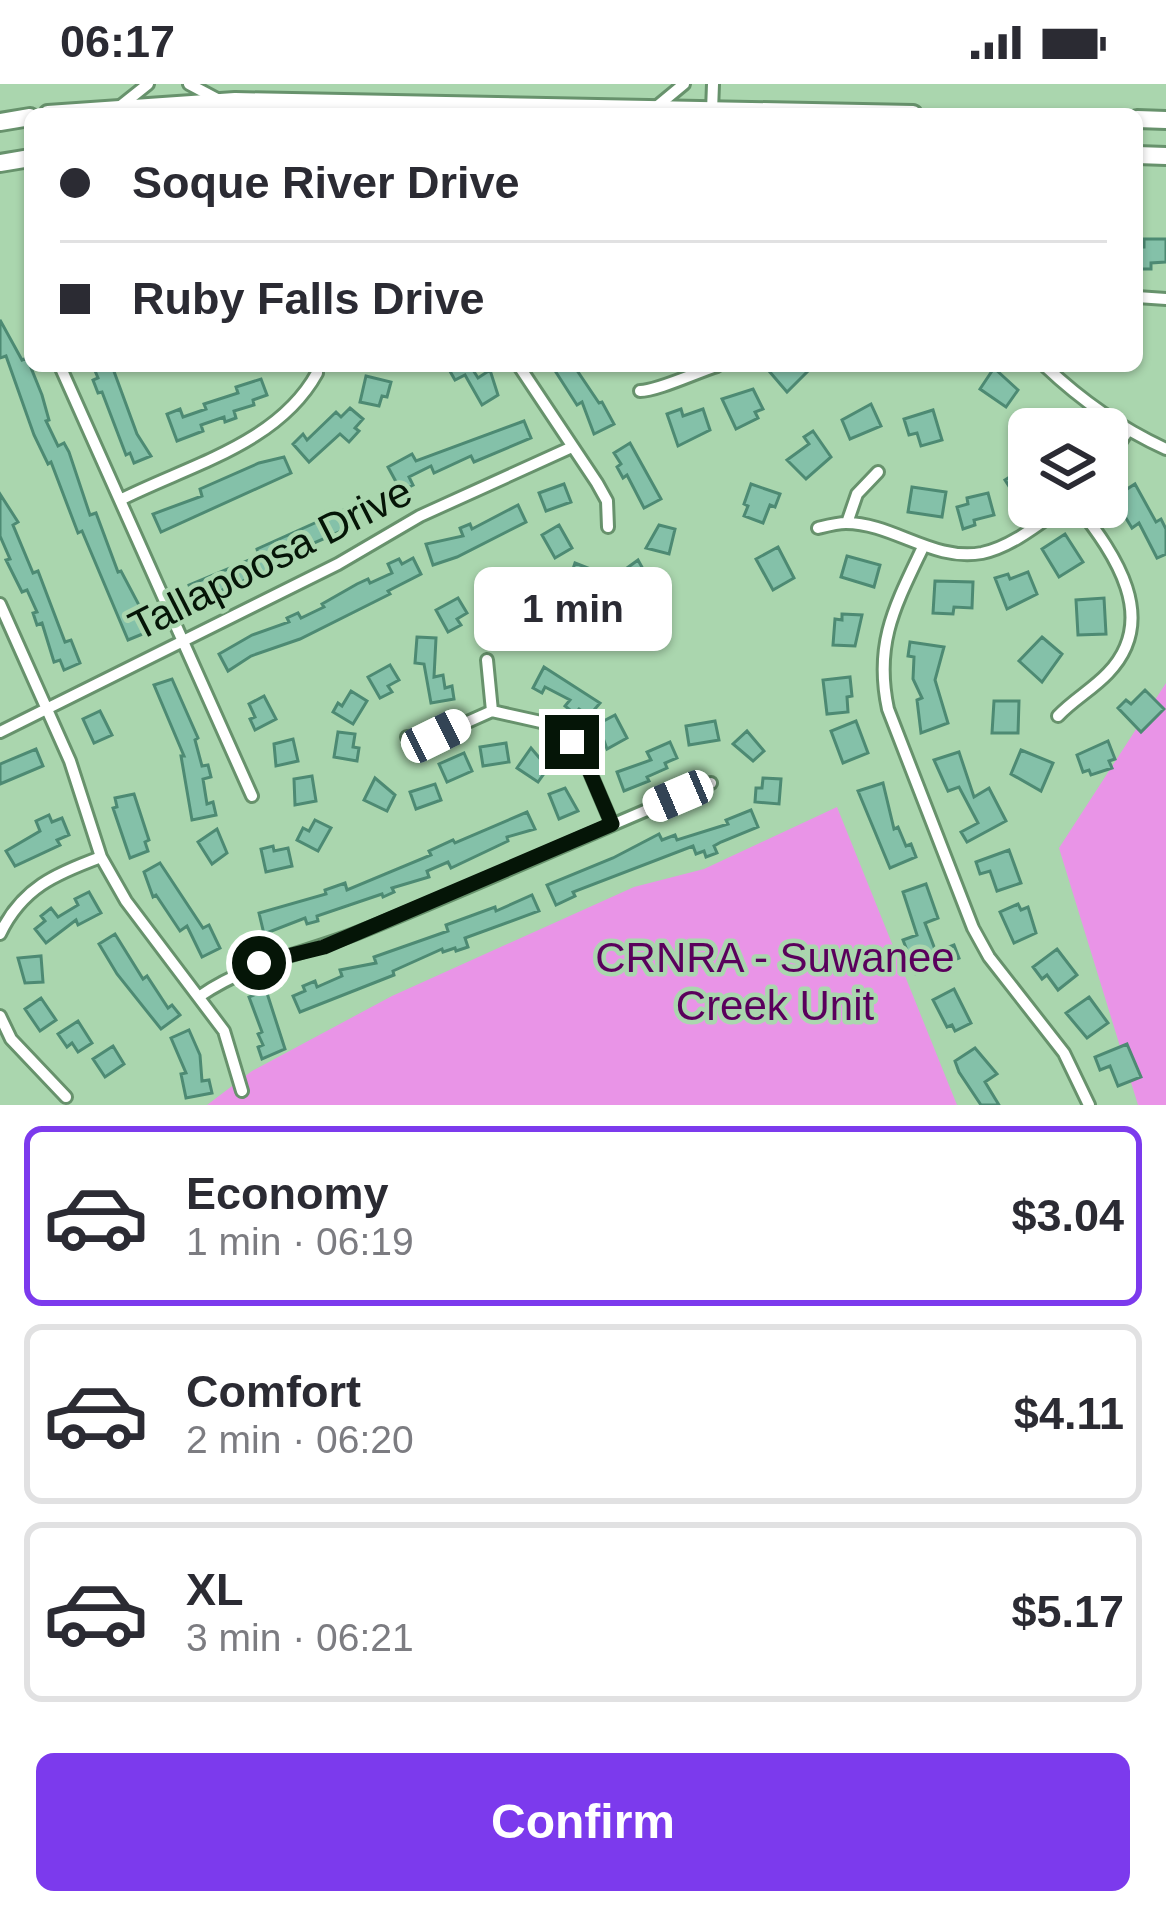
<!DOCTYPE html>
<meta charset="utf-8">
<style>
:root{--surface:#fff;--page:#f2f2f3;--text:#2b2b33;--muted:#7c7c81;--line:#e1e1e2;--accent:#7c3aed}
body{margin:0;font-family:Arial,sans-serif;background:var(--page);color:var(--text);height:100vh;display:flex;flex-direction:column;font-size:45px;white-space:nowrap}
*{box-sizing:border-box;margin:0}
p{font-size:39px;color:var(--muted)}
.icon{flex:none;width:66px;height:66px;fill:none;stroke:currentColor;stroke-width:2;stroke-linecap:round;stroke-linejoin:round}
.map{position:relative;height:1021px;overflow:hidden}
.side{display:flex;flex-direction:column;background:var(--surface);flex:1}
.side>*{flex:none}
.banner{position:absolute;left:24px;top:24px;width:1119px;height:264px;border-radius:18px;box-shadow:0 3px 9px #0004;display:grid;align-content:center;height:264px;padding:0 36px;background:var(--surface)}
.tools{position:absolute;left:1008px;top:324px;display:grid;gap:24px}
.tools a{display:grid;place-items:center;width:120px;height:120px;border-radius:18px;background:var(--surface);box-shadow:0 3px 9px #0004;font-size:60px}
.end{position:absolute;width:54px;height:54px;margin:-27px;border:15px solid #051507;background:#fff;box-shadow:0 0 0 6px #fff}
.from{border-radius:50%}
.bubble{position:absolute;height:84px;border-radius:18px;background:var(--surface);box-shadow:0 3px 9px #0004;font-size:39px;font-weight:700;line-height:84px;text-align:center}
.car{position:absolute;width:36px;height:72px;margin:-36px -18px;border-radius:15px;box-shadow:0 0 9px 3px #0007;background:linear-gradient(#fff 24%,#345 0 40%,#fff 0 76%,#345 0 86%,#fff 0)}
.banner b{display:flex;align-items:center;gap:42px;height:114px;font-size:45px}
.banner b+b{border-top:3px solid var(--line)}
.banner i{width:30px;height:30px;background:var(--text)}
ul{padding:21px 0 0;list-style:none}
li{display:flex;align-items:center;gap:36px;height:180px;margin:0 24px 18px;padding:0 12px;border:6px solid var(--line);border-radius:18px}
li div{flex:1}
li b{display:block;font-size:45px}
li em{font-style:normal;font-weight:700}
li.current{border-color:var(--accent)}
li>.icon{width:108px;height:108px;stroke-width:1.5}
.button{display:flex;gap:24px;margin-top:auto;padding:24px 36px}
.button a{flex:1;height:138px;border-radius:18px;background:var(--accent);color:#fff;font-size:48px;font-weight:700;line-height:138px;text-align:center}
.status{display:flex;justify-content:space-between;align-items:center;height:84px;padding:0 60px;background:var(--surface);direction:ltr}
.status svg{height:33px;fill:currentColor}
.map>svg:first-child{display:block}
.green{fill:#e994e7}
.building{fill:#84c1a9;stroke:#4d8a73;stroke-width:3}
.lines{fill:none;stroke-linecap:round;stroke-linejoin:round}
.minor-casing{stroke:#67926c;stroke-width:16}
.trunk-casing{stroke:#67926c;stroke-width:22}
.minor{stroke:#fff;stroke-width:10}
.trunk{stroke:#fff;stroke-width:16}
.route{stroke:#051507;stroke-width:15}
.labels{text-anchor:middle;stroke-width:9;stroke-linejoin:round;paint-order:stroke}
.street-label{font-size:42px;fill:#051507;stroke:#aad6ae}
.park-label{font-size:42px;fill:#5a005c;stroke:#aad6ae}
</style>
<div class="status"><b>06:17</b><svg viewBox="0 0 49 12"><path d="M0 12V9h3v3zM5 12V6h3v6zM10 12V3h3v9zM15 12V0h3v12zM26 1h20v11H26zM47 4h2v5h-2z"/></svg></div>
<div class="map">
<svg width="1166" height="1021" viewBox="0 0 1166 1021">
<rect width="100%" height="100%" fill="#aad6ae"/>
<!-- green -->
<path class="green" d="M1166,599V1021H1138L1059,764Z
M837,723L957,1021H207L252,987L392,912L634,803L704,785Z"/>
<!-- building -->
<path class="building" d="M1144,155H1166V178L1151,179V185H1138L1137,163H1144Z
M0,236L22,276L27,274L42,311L49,336L46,337L58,362L64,359L69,368L90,431L96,429L118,488L121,487L140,523L145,549L128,556L82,447L78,449L51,378L48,380L34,351L6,272L0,274Z
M93,282H112L137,350L151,372L134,379L130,369L126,371L102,308L98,309L93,296L98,294Z
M447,282H479L473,286L478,294L490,286L498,311L482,321L465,291L455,296Z
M552,282H574L599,319L602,318L614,340L594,350L582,318L577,321Z
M776,282H813L787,308L769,287Z
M994,284L1018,306L1006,323L980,305Z
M366,292L391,298L387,313L382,312L379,322L360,318Z
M261,295L267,311L253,316L254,321L234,327L236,334L225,338L224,333L201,341L203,347L177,357L167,330L180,325L183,333L206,325L204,320L238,309L236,303Z
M753,305L763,325L755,328L758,334L736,345L722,315Z
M871,320L881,342L850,355L842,336Z
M350,324L363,335L355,344L359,347L349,358L340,350L309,378L293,360L303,350L307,356L336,328L341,333Z
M681,325L683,332L703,325L710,346L678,362L667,330Z
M933,326L942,356L921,362L917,349L909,351L904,335Z
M524,337L531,354L474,378L471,372L434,389L431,382L409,393L413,401L401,407L388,383L412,370L416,377Z
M813,347L831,373L806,395L787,376L809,360L804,353Z
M630,359L661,415L644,424L627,391L623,394L617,383L621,380L614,369Z
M284,373L291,389L161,448L153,430L202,412L200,405L259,379Z
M1029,381V407L1017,415L1005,396Z
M564,400L571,418L546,427L539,409Z
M751,400L780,410L775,423L770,421L763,439L744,432L748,422L744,420Z
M1135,400L1156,438L1161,435L1166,445V470L1157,474L1139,439L1132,444L1121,426L1114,430L1107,418Z
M912,403L946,408L942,433L908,428Z
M988,409L994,431L974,436L975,441L963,445L957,423L968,420L967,414Z
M0,410L18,438L13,441L33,489L38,487L65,558L71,556L80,579L64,586L60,576L54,578L42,539L37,541L33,529L37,528L27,506L22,508L6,476L10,475L0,452Z
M518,421L526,438L457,473L433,481L426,460L463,452L460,444L470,440L472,445Z
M346,425L353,442L307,462L309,466L298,472L296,467L275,476L278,482L220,507L222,511L195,519L189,501L259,472L257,465Z
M559,441L572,464L555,474L542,451Z
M659,441L675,445L669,470L646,464Z
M1065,450L1083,478L1059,493L1042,465Z
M778,463L794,494L773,506L756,475Z
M847,472L880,481L874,503L841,493Z
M413,474L421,490L388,507L390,510L300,555L251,572L228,587L219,570L252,551L289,538L287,534L298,529L301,534L324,523L322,520L357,500L368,495L370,499L392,489L388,480L399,475L402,480Z
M638,476L649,496L625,509L616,492Z
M575,479L601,489L594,507L569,497Z
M1028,488L1037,510L1007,525L995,494L1008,490L1010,495Z
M935,497L973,498L972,524L954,523L953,530L933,529Z
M488,505L514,509L512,528L485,524Z
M458,514L467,529L457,535L461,541L448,548L436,526Z
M1104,514L1106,550L1078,551L1076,516Z
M842,530L862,531L855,562L833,561L835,535L842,536Z
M526,535L550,549L539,564L517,548Z
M417,553L436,554L434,593L443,591L445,604L452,602L454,615L431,619L424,580L415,579Z
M1042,553L1062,570L1042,598L1019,577Z
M910,558L944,563L935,596L948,639L921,649L917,616L922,614L913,595L914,573L908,572Z
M390,581L399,596L388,602L392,608L380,614L368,593Z
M544,583L600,619L589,632L579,625L575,630L565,622L570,616L545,603L542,609L533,604Z
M850,593L852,612L847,613L848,628L827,630L823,596Z
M172,595L198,654L195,656L202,682L208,681L211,693L203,695L207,720L213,718L216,731L192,736L181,672H184L154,601Z
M1145,606L1164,625L1141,648L1118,624L1126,616L1131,620Z
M351,607L367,617L353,640L333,628L338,619L342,622Z
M264,612L276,635L255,646L250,635L255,633L249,620Z
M994,617H1019L1018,649H992Z
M100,627L112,651L94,659L83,635Z
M615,631L627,654L607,665L598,640Z
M715,637L719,656L689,661L686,642Z
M856,637L868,669L843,679L831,647Z
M747,647L764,667L753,677L733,660Z
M338,648L355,650L353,663L359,664L357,677L334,673Z
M293,655L298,677L276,682L274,660Z
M1108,657L1115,675L1109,677L1112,684L1091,691L1089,686L1083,688L1077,671Z
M670,658L677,674L665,679L667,684L647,693L649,697L624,707L617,688L651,676L647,668Z
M506,659L509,678L483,682L480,663Z
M531,664L548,684L538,698L517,684Z
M36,665L43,682L0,700V680Z
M1021,666L1053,679L1041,707L1011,690Z
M959,668L974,713L989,704L1006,737L967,758L961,748L978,739L959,703L948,707L934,676Z
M464,669L472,687L447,698L439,680Z
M312,692L316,717L295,721L294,695Z
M375,694L395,711L387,727L364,716Z
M763,694L781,695L779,720L755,718L756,704H762Z
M883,699L894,745L898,743L906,762L911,760L916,773L890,784L858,707Z
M435,700L441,716L416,725L410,708Z
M565,704L578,727L559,735L549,710Z
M134,710L149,756L145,758L148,767L130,774L113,724L117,723L115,714Z
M751,726L758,743L721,758L714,762L717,769L706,773L704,767L696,770L693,762L573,808L575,812L556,821L547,801L613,774L659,750L662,756L675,751L677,756L728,740L726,736Z
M527,728L535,745L507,753L508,757L451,784L448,778L427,787L429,793L392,804L394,808L383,813L382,810L317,832L318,837L307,840L305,834L264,850L259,829L326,810L325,806L345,799L347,806L431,771L429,767L453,756L455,759Z
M49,731L52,738L62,734L69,751L57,756L60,761L15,782L6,767L40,747L36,737Z
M315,736L331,744L318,767L297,756L303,744L309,747Z
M217,745L227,769L212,780L198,758Z
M273,762L274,767L288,764L292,782L266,788L261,765Z
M1009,766L1021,799L997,807L990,787L980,790L976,778Z
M160,779L203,844L209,841L220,864L202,873L187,842L180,847L156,811L153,813L144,788Z
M926,800L938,834L925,839L936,868L954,861L959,874L916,890L903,856L917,851L903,808Z
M89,808L101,829L78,841L76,836L46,859L35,845L45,837L41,832L51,824L58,833L78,821L75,815Z
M532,811L539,827L465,854L468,863L456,867L455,864L443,868L442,865L393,887L394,891L300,928L293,912L305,907L303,902L315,897L317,903L342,892L340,886L376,879L374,873L448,847L446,841L495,823L496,827Z
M1018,820L1021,826L1028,823L1036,849L1014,859L1000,828Z
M115,850L143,895L147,892L168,924L172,921L180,931L161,945L117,890L99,860Z
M1057,865L1077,891L1058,906L1047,891L1042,895L1033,883Z
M41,872L43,898L25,899L18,874Z
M954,905L971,939L955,947L952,941L947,943L933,916Z
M266,906L285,965L262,975L258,963L263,961L258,950L262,948L249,913Z
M1089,913L1108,939L1087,954L1066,929Z
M41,914L56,936L40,947L25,925Z
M78,937L92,959L78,968L72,959L67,963L58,950Z
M189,946L200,971L202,997L209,996L212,1009L186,1014L181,990L186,989L171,954Z
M1127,960L1141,993L1118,1002L1110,982L1100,986L1095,973Z
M113,962L124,980L105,993L93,975Z
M975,964L997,990L985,998L999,1021H981L959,988L955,977Z"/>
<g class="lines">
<!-- minor casing -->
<g class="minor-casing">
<path id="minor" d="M189,0L219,16
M118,24L148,0
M655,24L684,0
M712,27L713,0
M1137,213L1166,215
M60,282L252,712
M519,282L597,399L607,417L608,443
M1045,282C1082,317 1120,344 1166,365
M640,307C657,307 697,288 717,282
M1107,378L1127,348
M120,416C189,381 278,360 317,289
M847,439L857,410L878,388
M818,444C826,442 837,439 846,439C893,439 933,478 982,469C1011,463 1039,440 1063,423
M923,463C895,522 874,559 888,625L973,844L989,873L1064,969L1089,1021
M0,520L70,677L101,773L126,817L224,947L242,1007
M487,576L492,627
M1058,632C1073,616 1093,605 1108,589C1160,535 1115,470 1078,423
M0,648L338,480L420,432L572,363
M407,653L436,652L492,627L541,638L558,647L583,672L612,740
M0,850C22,804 55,790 101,773
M200,912C251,877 306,870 362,847C479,800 595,747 711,699
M0,932L11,955L66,1013"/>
</g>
<!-- trunk casing -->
<g class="trunk-casing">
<path id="trunk" d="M48,30L235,17L913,30
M1137,35L1166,36
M0,38L30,33
M1137,71L1166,72
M0,79L30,74"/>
</g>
<!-- minor -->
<use href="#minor" class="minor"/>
<!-- trunk -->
<use href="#trunk" class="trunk"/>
</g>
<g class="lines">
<!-- route -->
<path class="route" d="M259,879L324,863L612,740L583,672L572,658"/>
</g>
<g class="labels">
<!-- street labels -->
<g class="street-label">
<text transform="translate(270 474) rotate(-27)" y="15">Tallapoosa Drive</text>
</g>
<!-- park labels -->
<g class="park-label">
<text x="775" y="888">CRNRA - Suwanee<tspan x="775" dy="48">Creek Unit</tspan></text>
</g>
</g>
</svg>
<div class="tools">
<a><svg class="icon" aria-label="layers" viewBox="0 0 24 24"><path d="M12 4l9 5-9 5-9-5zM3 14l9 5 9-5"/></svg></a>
</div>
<i class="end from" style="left:259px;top:879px"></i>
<i class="end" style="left:572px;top:658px"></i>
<div class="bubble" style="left:474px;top:483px;width:198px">1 min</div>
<i class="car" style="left:436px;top:652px;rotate:64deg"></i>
<i class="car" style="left:678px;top:712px;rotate:247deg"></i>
<div class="banner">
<b><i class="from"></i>Soque River Drive</b>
<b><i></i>Ruby Falls Drive</b>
</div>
</div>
<section class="side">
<ul>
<li class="current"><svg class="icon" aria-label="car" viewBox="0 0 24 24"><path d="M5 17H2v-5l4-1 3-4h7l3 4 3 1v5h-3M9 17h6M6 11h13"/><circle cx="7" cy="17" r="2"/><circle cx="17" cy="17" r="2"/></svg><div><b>Economy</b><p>1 min · 06:19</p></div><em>$3.04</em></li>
<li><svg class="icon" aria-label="car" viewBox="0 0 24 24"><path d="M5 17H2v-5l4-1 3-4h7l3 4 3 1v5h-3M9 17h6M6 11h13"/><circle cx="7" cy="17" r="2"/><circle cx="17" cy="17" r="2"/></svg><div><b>Comfort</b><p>2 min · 06:20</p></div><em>$4.11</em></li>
<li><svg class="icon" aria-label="car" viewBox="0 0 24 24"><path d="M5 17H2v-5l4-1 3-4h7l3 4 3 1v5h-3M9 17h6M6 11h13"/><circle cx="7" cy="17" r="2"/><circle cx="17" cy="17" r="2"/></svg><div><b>XL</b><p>3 min · 06:21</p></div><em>$5.17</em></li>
</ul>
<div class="button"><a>Confirm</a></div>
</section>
